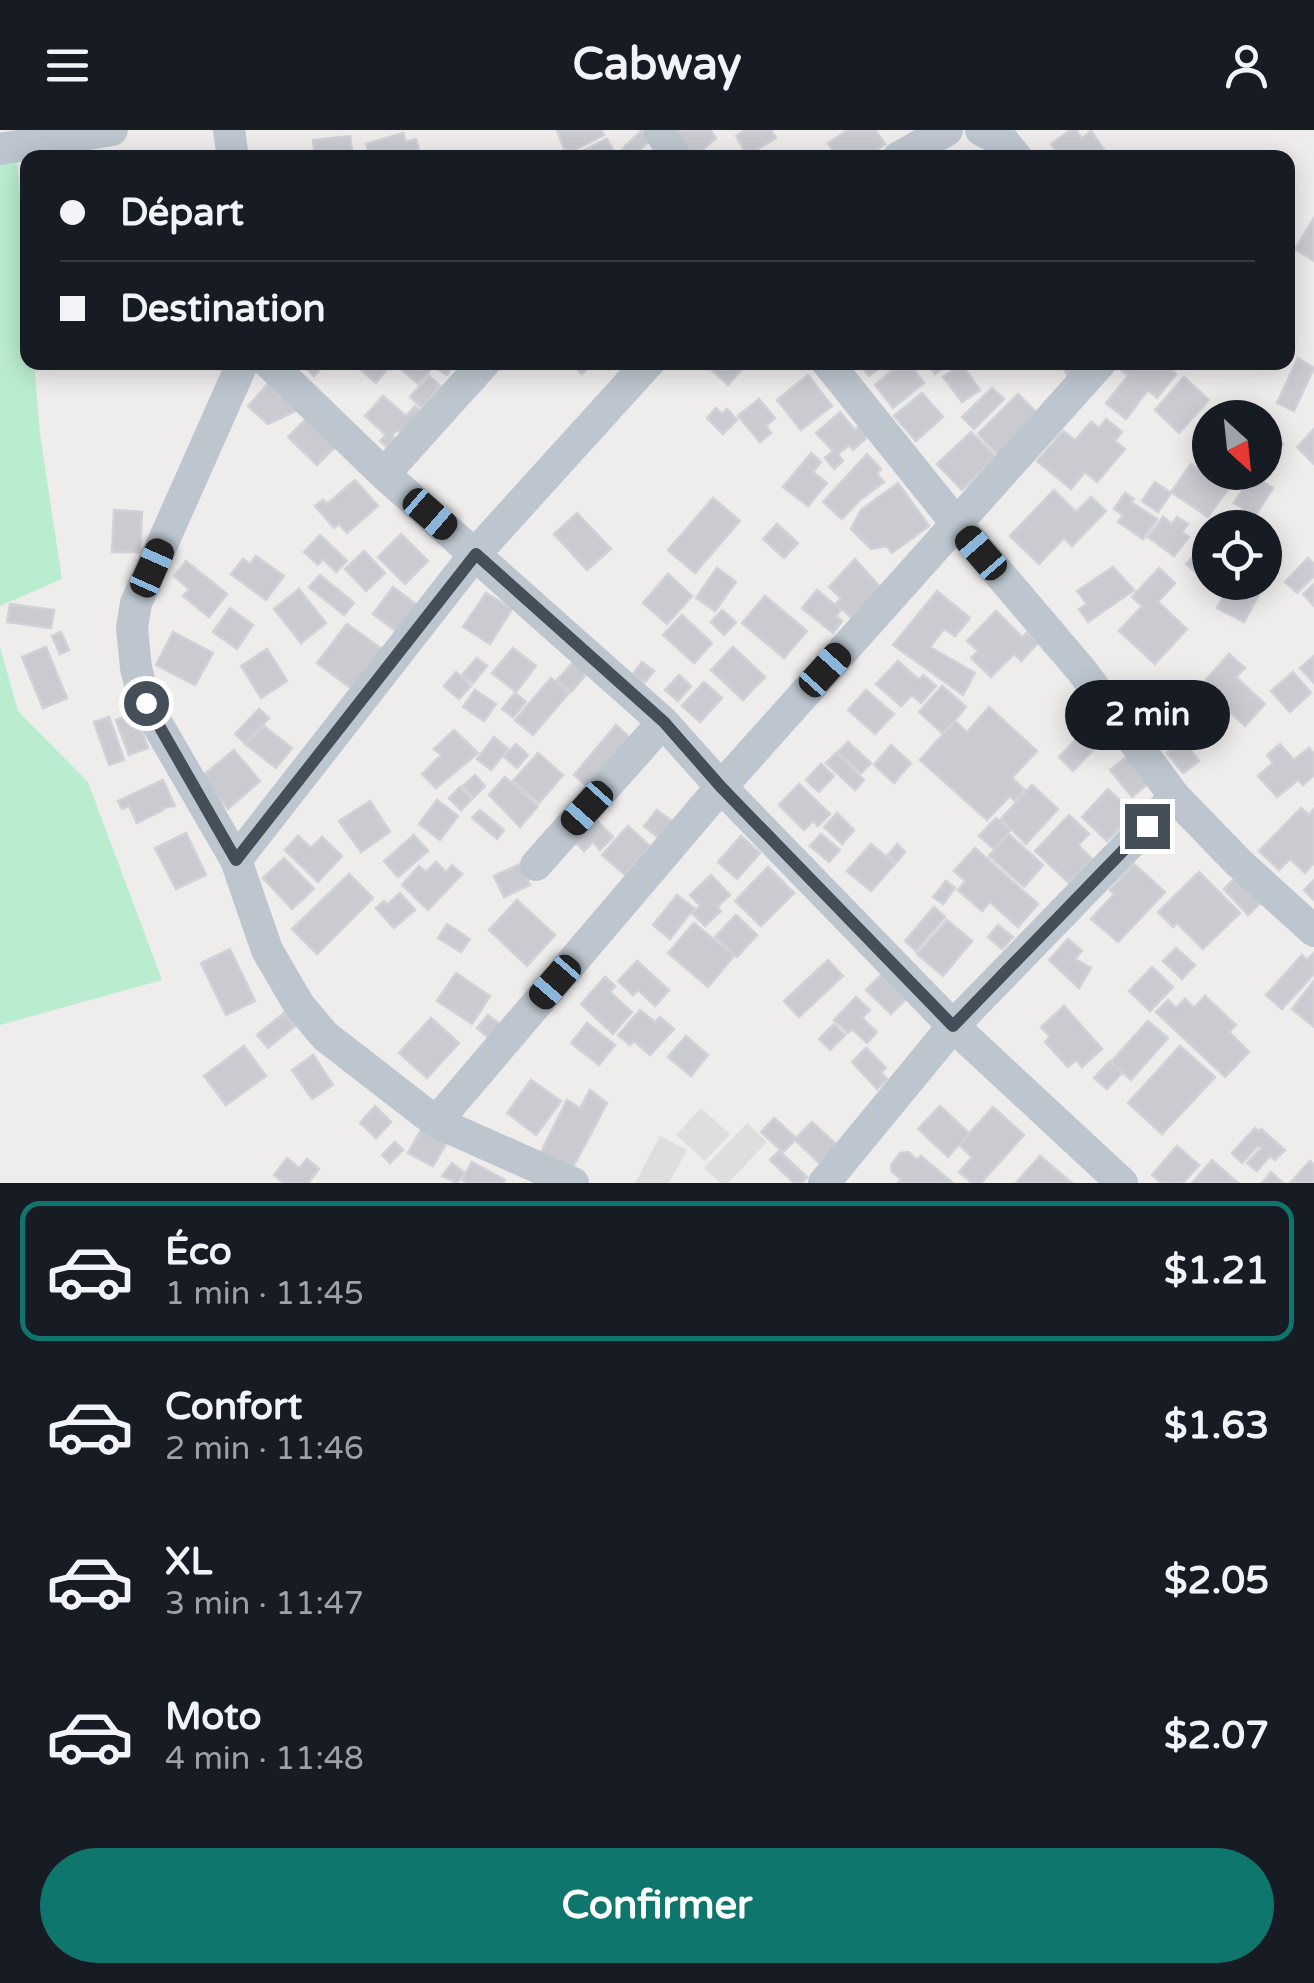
<!DOCTYPE html>
<html lang="fr">
<meta charset="utf-8">
<style>
:root{--surface:#171b24;--page:#20242c;--text:#f1f3f6;--muted:#9ea1a6;--line:#363941;--accent:#0f766e}
body{margin:0;font-family:"Varela Round",sans-serif;background:var(--page);color:var(--text);height:100vh;display:flex;flex-direction:column;font-size:38px;white-space:nowrap}
*{box-sizing:border-box;margin:0}
p{font-size:32px;color:var(--muted)}
.icon{flex:none;width:55px;height:55px;fill:none;stroke:currentColor;stroke-width:2;stroke-linecap:round;stroke-linejoin:round}
.map{position:relative;height:1053px;overflow:hidden}
.side{display:flex;flex-direction:column;background:var(--surface);flex:1}
.side>*{flex:none}
.hud{position:absolute;left:20px;top:20px;width:1275px;height:220px;border-radius:20px;box-shadow:0 5px 25px #0003;display:grid;align-content:center;height:220px;padding:0 40px;background:var(--surface)}
.needle{width:65px;rotate:153deg}
.fabs{position:absolute;left:1192px;top:270px;display:grid;gap:20px}
.fabs a{display:grid;place-items:center;width:90px;height:90px;border-radius:50%;background:var(--surface);box-shadow:0 5px 25px #0003;font-size:50px}
.end{position:absolute;width:45px;height:45px;margin:-22px;border:12px solid #454f59;background:#fff;box-shadow:0 0 0 5px #fff}
.from{border-radius:50%}
.bubble{position:absolute;height:70px;border-radius:35px;background:var(--surface);box-shadow:0 5px 25px #0003;font-size:32px;font-weight:700;line-height:70px;text-align:center}
.car{position:absolute;width:30px;height:60px;margin:-30px -15px;border-radius:12px;box-shadow:0 0 8px 2px #0007;background:linear-gradient(#222 24%,#8ab4d8 0 40%,#222 0 76%,#8ab4d8 0 86%,#222 0)}
.hud b{display:flex;align-items:center;gap:35px;height:95px;font-size:38px}
.hud b+b{border-top:2px solid var(--line)}
.hud i{width:25px;height:25px;background:var(--text)}
ul{padding:18px 0 0;list-style:none}
li{display:flex;align-items:center;gap:30px;height:140px;margin:0 20px 15px;padding:0 20px;border:5px solid transparent;border-radius:20px}
li div{flex:1}
li b{display:block;font-size:38px}
li em{font-style:normal;font-weight:700}
li.selected{border-color:var(--accent)}
li>.icon{width:90px;height:90px;stroke-width:1.5}
.cta{display:flex;gap:20px;margin-top:auto;padding:20px 40px}
.cta a{flex:1;height:115px;border-radius:60px;background:var(--accent);color:#fff;font-size:40px;font-weight:700;line-height:115px;text-align:center}
header{display:flex;justify-content:space-between;align-items:center;height:130px;padding:0 40px;background:var(--surface);font-size:45px;font-weight:700}
.map>svg:first-child{display:block}
.education{fill:#e0ddde}
.grass{fill:#baedcf}
.building{fill:#c9cbd1;stroke:#d0d2d8;stroke-width:2.5}
.lines{fill:none;stroke-linecap:round;stroke-linejoin:round}
.minor{stroke:#bdc6cf;stroke-width:32}
.route{stroke:#454f59;stroke-width:12}
</style>
<header><svg class="icon" aria-label="menu" viewBox="0 0 24 24"><path d="M4 6h16M4 12h16M4 18h16"/></svg>Cabway<svg class="icon" aria-label="person" viewBox="0 0 24 24"><circle cx="12" cy="8" r="4"/><path d="M4 21q1-7 8-7t8 7"/></svg></header>
<div class="map">
<svg width="1314" height="1053" viewBox="0 0 1314 1053">
<rect width="100%" height="100%" fill="#efecec"/>
<!-- education -->
<path class="education" d="M701,978L730,1004L705,1031L676,1005Z
M747,993L767,1012L728,1053H720L704,1038Z
M660,1006L687,1020L669,1053H635Z"/>
<!-- grass -->
<path class="grass" d="M16,17L27,152L28,232L34,233L40,304L62,449L0,476V19Z
M0,517L18,581L88,652L162,850L0,895Z"/>
<!-- building -->
<path class="building" d="M557,0H601L604,5L566,24Z
M671,0H710L716,8L694,27Z
M745,0H771L776,8L747,25L736,6Z
M848,0H875L885,14L866,28H838L828,13Z
M1070,0H1076L1082,8L1091,1L1110,28H1061L1051,14Z
M641,1L650,10L632,28H613Z
M403,3L406,12L416,9L421,28H371L366,14Z
M350,6L353,28H315L313,10Z
M607,9L616,25L578,28L577,24Z
M1314,88V131L1295,119Z
M1298,228L1314,238L1294,281L1277,273Z
M300,232H327L314,246Z
M363,232H393L376,253L359,238Z
M408,232H421L430,240L418,254L402,240Z
M427,232H462L458,239L453,235L447,245Z
M570,232H593L582,244Z
M703,232H748L728,255Z
M858,232H886L869,246Z
M902,232H908L924,253L893,278L875,255Z
M926,232H950L935,244Z
M1060,232H1077L1082,242L1069,249Z
M1126,232H1162L1176,244L1157,268L1148,260L1126,289L1106,273L1128,246L1121,240Z
M961,234L980,260L962,272L943,247Z
M808,245L832,276L801,300L777,270Z
M429,246L440,256L422,278L410,267Z
M1184,247L1209,270L1179,303L1155,280Z
M269,253L281,267L289,264L298,280L268,294L248,276Z
M992,258L1004,269L974,299L962,287Z
M922,263L943,287L916,311L894,286Z
M1018,264L1039,285L998,325L978,304Z
M383,266L406,286L415,276L425,285L405,307L397,300L392,306L402,315L394,323L380,311L386,305L365,286Z
M759,269L775,288L766,296L771,303L760,312L738,286Z
M716,278L722,284L727,279L737,290L723,304L707,288Z
M840,282L855,300L863,293L872,303L853,320L849,315L838,324L843,331L834,339L825,328L833,321L816,303Z
M307,288L336,316L317,335L288,307Z
M1106,289L1122,302L1115,311L1125,319L1097,352L1085,342L1071,359L1037,331L1063,301L1075,310L1091,292L1099,298Z
M1314,299V334L1297,317Z
M1265,301L1283,314L1265,337Z
M971,302L996,327L962,360L937,334Z
M811,323L821,332L813,342L827,353L808,376L783,357Z
M867,324L881,339L877,344L884,352L860,370L842,389L823,372Z
M1191,334L1228,359L1208,387L1171,362Z
M1252,345L1273,358L1255,386L1234,373Z
M355,350L378,376L347,403L339,394L334,398L315,376L323,370L327,374Z
M1155,352L1171,363L1158,382L1142,371Z
M898,353L929,396L892,423L887,416L871,419L851,399L861,380Z
M1054,360L1076,382L1091,367L1106,381L1072,416L1064,408L1039,434L1010,406Z
M1125,363L1134,369L1131,372L1157,389L1143,409L1118,392L1123,385L1114,379Z
M713,368L740,391L695,443L668,420Z
M114,380L142,382L140,422H112Z
M577,383L611,419L587,440L554,404Z
M1163,387L1172,394L1177,387L1188,394L1182,402L1189,407L1174,426L1148,407Z
M777,394L798,413L784,428L763,409Z
M401,404L428,431L405,454L378,427Z
M320,405L347,431L336,442L323,429L318,435L304,422Z
M1210,406V452H1215L1212,455L1186,434Z
M1265,417L1281,427L1268,448L1265,447Z
M364,421L385,443L366,461L345,439Z
M256,426L284,446L266,470L231,444L243,429L250,434Z
M1308,428L1314,434V446L1297,463L1285,452Z
M855,429L881,458L853,489L836,474L841,468L829,457Z
M186,431L227,464L209,487L183,466L189,459L174,446Z
M1113,437L1134,460L1088,492L1079,479L1087,474L1077,461Z
M717,438L736,452L715,481L696,468Z
M1159,438L1175,453L1158,472L1187,499L1155,534L1119,501L1142,476L1132,467Z
M668,444L692,466L667,494L643,473Z
M320,445L354,473L344,485L309,457Z
M1231,452L1264,455L1244,492L1217,478Z
M1314,454V476L1303,464Z
M393,457L417,475L397,502L373,484Z
M299,459L326,493L301,513L274,479Z
M817,460L841,480L836,486L842,491L833,503L802,478Z
M937,461L970,488L955,506L944,499L930,517L975,543L963,565L893,515Z
M486,463L512,479L490,514L463,497Z
M765,466L807,501L784,528L742,493Z
M10,474L54,480L51,498L7,492Z
M230,478L253,495L237,519L213,502Z
M722,480L736,492L724,505L711,492Z
M996,481L1022,507L1027,503L1038,513L1021,531L1014,524L991,547L971,528L978,521L967,511Z
M682,485L712,513L694,533L663,505Z
M347,494L382,519L352,559L317,533Z
M61,502L69,520L60,524L52,506Z
M173,502L213,523L195,555L156,535Z
M46,517L67,568L43,578L22,527Z
M733,517L765,547L743,570L711,540Z
M513,518L536,536L516,562L492,543Z
M267,519L287,551L261,568L241,536Z
M1229,524L1245,538L1236,547L1265,574L1245,596L1201,555Z
M1314,526V553L1300,538Z
M477,528L487,536L473,553L462,545Z
M575,530L588,542L571,562L557,550Z
M898,531L919,550L923,545L936,556L921,573L912,565L901,576L876,554Z
M642,532L654,541L645,552L633,544Z
M456,542L471,556L459,569L444,556Z
M1293,542L1311,563L1290,582L1271,561Z
M679,545L691,556L678,571L665,560Z
M551,548L569,563L533,605L515,590Z
M704,552L722,568L700,592L682,576Z
M942,556L966,577L943,604L919,582Z
M475,560L496,574L484,591L463,577Z
M866,560L894,584L875,604L848,580Z
M515,563L526,572L513,587L502,579Z
M989,577L1037,621L1012,648L1025,660L1015,671L1010,666L987,690L920,630L955,591L967,602Z
M259,579L269,588L245,613L235,604Z
M1209,579L1224,592L1205,613L1190,600Z
M135,583L148,618L129,625L116,590Z
M109,587L124,630L109,635L94,592Z
M616,595L630,608L588,657L574,645Z
M264,596L292,618L276,638L245,614Z
M454,600L478,623L436,658L422,644L441,625L434,619Z
M1079,606L1094,619L1073,641L1059,627Z
M494,607L508,619L491,640L477,629Z
M1183,610L1199,631L1183,643L1167,623Z
M848,612L871,633L861,643L838,622Z
M516,614L528,625L517,638L504,627Z
M1280,614L1294,630L1309,618L1314,624V645L1303,655L1298,650L1277,667L1258,646L1273,633L1267,625Z
M891,615L911,633L894,653L874,635Z
M234,620L260,651L228,679L201,647Z
M538,623L563,645L539,673L513,651Z
M836,623L864,650L855,660L826,633Z
M1129,625L1151,651L1132,667L1110,640Z
M821,634L834,646L819,662L806,650Z
M475,645L485,656L474,667L463,656Z
M505,647L538,676L520,697L489,665Z
M163,650L175,676L162,678L163,680L137,693L129,676L122,679L118,671Z
M799,654L830,684L818,696L813,691L804,700L779,675Z
M1032,655L1058,679L1026,714L1001,689Z
M460,657L472,669L461,680L449,668Z
M1108,659L1134,684L1107,711L1082,687Z
M437,670L458,686L440,710L419,694Z
M370,671L390,702L361,722L339,691Z
M1301,678L1309,685L1314,679V733L1305,743L1290,729L1279,740L1259,721Z
M480,680L504,700L497,709L472,688Z
M657,680L673,692L660,709L644,696Z
M837,683L854,700L842,714L824,697Z
M1069,685L1089,704L1078,715L1092,729L1069,753L1035,721Z
M593,687L613,707L600,720L593,712L584,721L571,708Z
M996,688L1010,700L994,719L979,706Z
M628,696L650,716L625,745L602,725Z
M186,703L206,745L176,759L155,718Z
M821,704L840,720L829,732L810,716Z
M1009,704L1043,735L1024,757L989,726Z
M414,705L428,721L398,747L384,731Z
M298,706L311,718L322,707L342,726L318,752L285,720Z
M741,706L760,723L737,749L718,732Z
M871,714L895,734L871,761L847,741Z
M897,714L905,722L897,732L888,725Z
M975,718L1038,774L1018,797L990,772L982,781L958,760L965,751L954,741Z
M284,728L314,759L292,779L263,748Z
M436,732L446,742L452,735L462,744L428,780L402,755L419,736L426,742Z
M520,734L530,755L504,767L494,746Z
M1134,734L1165,762L1118,812L1091,789L1114,764L1110,760Z
M768,737L794,763L761,796L735,771Z
M1199,742L1240,783L1203,819L1177,793L1173,797L1158,782Z
M349,744L373,768L317,824L292,799Z
M711,745L730,765L717,777L721,781L705,796L692,783L700,776L690,765Z
M1238,745L1263,771L1248,785L1224,759Z
M1314,750V770L1304,760Z
M946,751L955,758L943,774L933,767Z
M400,763L415,780L394,798L376,778L384,771L387,775Z
M677,765L694,778L670,809L653,795Z
M517,770L555,805L527,836L489,800Z
M934,777L945,787L916,821L905,811Z
M736,785L757,805L737,827L715,807Z
M947,790L972,811L943,846L917,824Z
M694,793L734,826L708,857L668,823Z
M447,794L470,809L461,822L438,808Z
M998,795L1013,807L1002,819L988,807Z
M1068,809L1082,821L1075,829L1091,838L1079,858L1049,830Z
M1176,818L1195,835L1182,849L1163,831Z
M230,819L255,871L226,885L201,833Z
M1314,823V844L1282,879L1266,865L1302,825L1307,830Z
M828,830L843,846L799,887L784,871Z
M637,831L669,860L655,876L638,860L633,865L618,851Z
M1152,837L1173,857L1150,881L1129,861Z
M887,839L912,863L891,884L866,860Z
M456,843L490,866L472,894L437,871Z
M605,847L615,856L610,862L632,882L613,904L581,874Z
M1314,851V897L1292,879Z
M1205,866L1236,895L1229,902L1249,922L1225,947L1156,882L1168,870L1176,878L1185,869L1194,878Z
M856,867L870,880L862,888L877,902L867,913L852,899L848,903L834,890Z
M1064,876L1102,919L1082,937L1076,930L1068,937L1045,912L1050,907L1041,897Z
M640,880L655,892L660,887L674,899L650,925L634,911L630,915L618,905Z
M284,883L295,896L268,918L257,905Z
M488,885L506,899L495,913L477,898Z
M431,888L459,913L427,948L399,923Z
M1148,891L1168,908L1131,950L1111,932Z
M587,893L615,915L599,935L571,913Z
M834,894L845,905L830,920L819,909Z
M686,906L708,925L691,946L668,927Z
M244,916L266,946L226,975L204,946Z
M1180,916L1215,947L1162,1004L1128,973Z
M866,918L886,938L881,942L887,949L877,959L852,932Z
M313,925L333,955L312,969L292,940Z
M1110,931L1122,943L1107,959L1094,948Z
M531,950L561,971L536,1005L507,983Z
M590,960L607,973L572,1039L541,1022L567,970L580,978Z
M375,976L391,992L376,1008L360,993Z
M940,976L969,1003L948,1027L918,999Z
M993,977L1024,1005L981,1053H972L959,1042L972,1027L959,1015Z
M774,988L796,1008L812,992L838,1016L820,1034L795,1010L783,1022L761,1002Z
M422,998L447,1012L433,1036L408,1023Z
M1255,998L1259,1002L1261,999L1285,1020L1275,1030L1270,1026L1257,1041L1247,1033L1261,1018L1258,1016L1242,1033L1232,1023Z
M395,1012L403,1020L390,1033L382,1025Z
M1177,1016L1199,1035L1183,1053H1161L1152,1045Z
M779,1021L807,1047L801,1053H794L770,1030Z
M908,1022L917,1030L921,1026L953,1053H898L901,1049L892,1042L891,1035L900,1023Z
M1040,1026L1072,1053H1016Z
M287,1028L299,1038L307,1029L319,1039L308,1053H284L274,1045Z
M1212,1030L1238,1053H1192Z
M1310,1031L1314,1035V1053H1290Z
M472,1032L505,1050L503,1053H468L462,1050Z
M452,1033L465,1043L457,1053L442,1046Z
M1271,1042L1283,1053H1262Z"/>
<g class="lines">
<!-- minor -->
<path class="minor" d="M229,0L233,28
M659,0L676,28
M981,0L1004,12L1017,28
M0,19L112,0
M898,28L947,0
M243,232L136,473L132,498L136,538L145,573L236,730L267,820L299,875L325,906L436,992L573,1053
M268,232L384,344L663,592L721,657L953,896L1122,1053
M827,232L956,393L1082,541L1175,667L1238,732L1314,801
M384,344L485,232
M236,730L475,424L649,232
M536,735L663,592
M436,992L721,657L1101,232
M824,1053L953,896L1175,667"/>
</g>
<g class="lines">
<!-- route -->
<path class="route" d="M146,573L236,730L476,424L664,592L721,657L953,896L1147,696"/>
</g>
</svg>
<div class="fabs">
<a><svg class="needle" viewBox="-14 -14 28 28"><path d="M0-13l5 13h-10z" fill="#e53935"/><path d="M0 13l5-13h-10z" fill="#9ea1a6"/></svg></a>
<a><svg class="icon" aria-label="locate" viewBox="0 0 24 24"><circle cx="12" cy="12" r="6"/><path d="M12 2v4M12 18v4M2 12h4M18 12h4"/></svg></a>
</div>
<i class="end from" style="left:146px;top:573px"></i>
<i class="end" style="left:1147px;top:696px"></i>
<div class="bubble" style="left:1065px;top:550px;width:165px">2 min</div>
<i class="car" style="left:430px;top:384px;rotate:131deg"></i>
<i class="car" style="left:981px;top:423px;rotate:319deg"></i>
<i class="car" style="left:152px;top:438px;rotate:24deg"></i>
<i class="car" style="left:825px;top:540px;rotate:42deg"></i>
<i class="car" style="left:587px;top:678px;rotate:222deg"></i>
<i class="car" style="left:555px;top:852px;rotate:221deg"></i>
<div class="hud">
<b><i class="from"></i>Départ</b>
<b><i></i>Destination</b>
</div>
</div>
<section class="side">
<ul>
<li class="selected"><svg class="icon" aria-label="car" viewBox="0 0 24 24"><path d="M5 17H2v-5l4-1 3-4h7l3 4 3 1v5h-3M9 17h6M6 11h13"/><circle cx="7" cy="17" r="2"/><circle cx="17" cy="17" r="2"/></svg><div><b>Éco</b><p>1 min · 11:45</p></div><em>$1.21</em></li>
<li><svg class="icon" aria-label="car" viewBox="0 0 24 24"><path d="M5 17H2v-5l4-1 3-4h7l3 4 3 1v5h-3M9 17h6M6 11h13"/><circle cx="7" cy="17" r="2"/><circle cx="17" cy="17" r="2"/></svg><div><b>Confort</b><p>2 min · 11:46</p></div><em>$1.63</em></li>
<li><svg class="icon" aria-label="car" viewBox="0 0 24 24"><path d="M5 17H2v-5l4-1 3-4h7l3 4 3 1v5h-3M9 17h6M6 11h13"/><circle cx="7" cy="17" r="2"/><circle cx="17" cy="17" r="2"/></svg><div><b>XL</b><p>3 min · 11:47</p></div><em>$2.05</em></li>
<li><svg class="icon" aria-label="car" viewBox="0 0 24 24"><path d="M5 17H2v-5l4-1 3-4h7l3 4 3 1v5h-3M9 17h6M6 11h13"/><circle cx="7" cy="17" r="2"/><circle cx="17" cy="17" r="2"/></svg><div><b>Moto</b><p>4 min · 11:48</p></div><em>$2.07</em></li>
</ul>
<div class="cta"><a>Confirmer</a></div>
</section>
